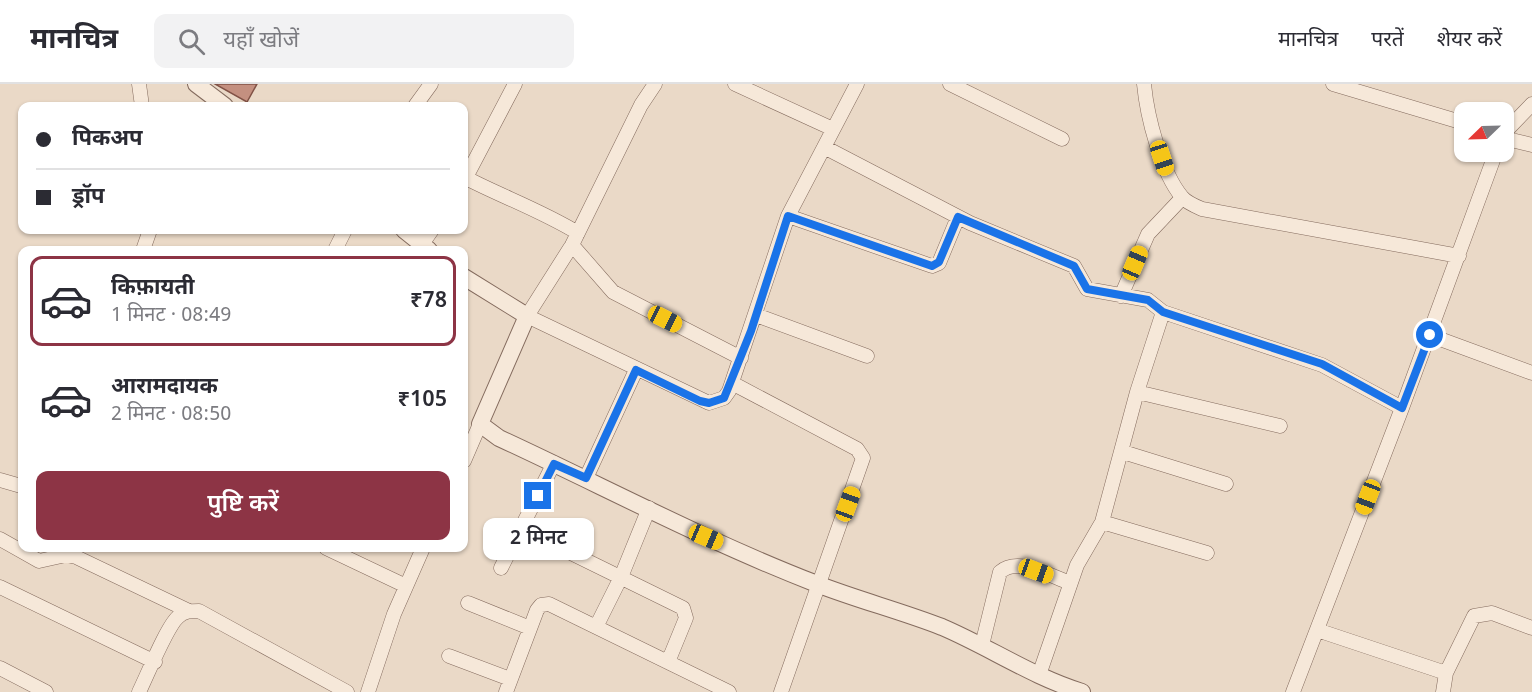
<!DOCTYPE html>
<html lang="hi">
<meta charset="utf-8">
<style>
:root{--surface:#fff;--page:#f2f2f3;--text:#2b2b33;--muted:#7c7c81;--line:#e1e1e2;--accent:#8d3445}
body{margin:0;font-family:Georgia,"Noto Sans Devanagari",serif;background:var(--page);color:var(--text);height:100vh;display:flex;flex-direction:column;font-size:22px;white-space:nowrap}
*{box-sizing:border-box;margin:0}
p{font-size:20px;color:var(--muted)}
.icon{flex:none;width:33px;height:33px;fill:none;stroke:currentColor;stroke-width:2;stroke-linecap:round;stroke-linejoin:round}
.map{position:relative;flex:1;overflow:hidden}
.drawer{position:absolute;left:18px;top:162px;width:450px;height:306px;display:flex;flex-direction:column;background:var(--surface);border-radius:12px;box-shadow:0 2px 4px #0004}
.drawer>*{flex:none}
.top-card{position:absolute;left:18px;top:18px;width:450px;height:132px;border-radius:12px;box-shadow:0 2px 4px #0004;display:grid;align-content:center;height:132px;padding:0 18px;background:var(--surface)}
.needle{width:39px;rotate:247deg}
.fabs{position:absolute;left:1454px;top:18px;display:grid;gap:12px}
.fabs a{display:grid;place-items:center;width:60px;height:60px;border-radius:12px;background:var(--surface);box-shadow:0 2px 4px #0004;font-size:30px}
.end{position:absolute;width:27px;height:27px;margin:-14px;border:8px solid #1a73e8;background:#fff;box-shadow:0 0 0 3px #fff}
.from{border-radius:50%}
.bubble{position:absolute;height:42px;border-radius:12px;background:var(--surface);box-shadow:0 2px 4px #0004;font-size:20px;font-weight:600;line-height:42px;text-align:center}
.car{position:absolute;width:18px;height:36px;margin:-18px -9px;border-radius:8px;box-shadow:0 0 4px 2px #0007;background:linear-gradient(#f5c518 24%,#345 0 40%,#f5c518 0 76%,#345 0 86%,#f5c518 0)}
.top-card b{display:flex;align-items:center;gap:21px;height:57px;font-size:22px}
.top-card b+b{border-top:2px solid var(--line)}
.top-card i{width:15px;height:15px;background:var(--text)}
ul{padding:10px 0 0;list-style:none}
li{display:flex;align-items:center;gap:18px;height:90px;margin:0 12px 9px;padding:0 6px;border:3px solid transparent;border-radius:12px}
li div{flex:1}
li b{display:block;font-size:22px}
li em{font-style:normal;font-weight:600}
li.active{border-color:var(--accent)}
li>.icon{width:54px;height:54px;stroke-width:1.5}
.button{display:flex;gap:12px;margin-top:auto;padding:12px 18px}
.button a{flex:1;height:69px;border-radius:12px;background:var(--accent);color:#fff;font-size:24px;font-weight:600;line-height:69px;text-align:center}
header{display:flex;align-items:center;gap:36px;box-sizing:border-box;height:84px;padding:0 30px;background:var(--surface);border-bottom:2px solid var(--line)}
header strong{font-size:28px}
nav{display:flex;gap:33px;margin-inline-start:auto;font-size:21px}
.search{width:420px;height:54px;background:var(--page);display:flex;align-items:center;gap:15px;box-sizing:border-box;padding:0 21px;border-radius:12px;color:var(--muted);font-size:22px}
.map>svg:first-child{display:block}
.building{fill:#c49080;stroke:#815246;stroke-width:1.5}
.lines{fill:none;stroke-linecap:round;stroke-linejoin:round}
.minor-casing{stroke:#846b5e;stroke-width:15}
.tertiary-casing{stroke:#846b5e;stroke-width:18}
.minor{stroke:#f6e8d9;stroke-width:14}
.tertiary{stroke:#f6e8d9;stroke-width:16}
.route{stroke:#1a73e8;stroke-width:8}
</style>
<header>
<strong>मानचित्र</strong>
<div class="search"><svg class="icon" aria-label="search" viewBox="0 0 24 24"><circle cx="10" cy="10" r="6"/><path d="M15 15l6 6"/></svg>यहाँ खोजें</div>
<nav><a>मानचित्र</a><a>परतें</a><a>शेयर करें</a></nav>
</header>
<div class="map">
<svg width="1532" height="608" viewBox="0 0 1532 608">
<rect width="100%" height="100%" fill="#ead9c7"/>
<!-- building -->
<path class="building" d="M215,0H257L247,18Z"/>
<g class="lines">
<!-- minor casing -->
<g class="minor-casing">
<path id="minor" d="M139,0L142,22
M655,0L641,21L572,161L527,232L709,319L724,314L729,307L788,132L857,0
M735,0L833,45
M950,0L1062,55
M1144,0C1147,32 1161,88 1182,113C1186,118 1195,122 1202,125L1459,172
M1333,0L1464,39
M415,22L431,0
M1503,50L1532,20
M1503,54L1532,61
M824,63L970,139L1074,182L1087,205L1148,216L1163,228
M466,94C503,113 542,127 578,149
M464,97L515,0
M788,132L932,182L939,179L958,133
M422,160L432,146
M572,161L613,208L741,274
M143,166L150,146
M335,166L345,146
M1121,212L1148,150L1182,114
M756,231L867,272
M1429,251L1532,289
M732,299L857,365L863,374L781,608
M1137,308L1280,342
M1123,368L1226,400
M464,377L480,340
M586,394L636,286
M0,396L21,402
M1102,438L1207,469
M522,445L683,524L686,534L668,578
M0,455L39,477L66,471L76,473L189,527
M326,464L406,502
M501,484L554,379
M0,503L155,578
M468,519L530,544
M596,543L621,493L649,424
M1317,546L1446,589L1443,608
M982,561L1000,488C1018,472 1050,492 1070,499
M449,572L510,595
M0,584L46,608
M1446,589L1474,532L1492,529L1532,544
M1039,591L1077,481L1102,438L1137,308L1163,228L1322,281L1402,324
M139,608C147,592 167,542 178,533C184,527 191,527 199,527L347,608
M368,608L394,530L423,464
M506,608L537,526L541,521L549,520L729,608
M1293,608L1402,324L1496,68"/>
</g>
<!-- tertiary casing -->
<g class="tertiary-casing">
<path id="tertiary" d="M196,0L225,22
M404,146L429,166
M464,193L527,232L480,340L499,354C605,403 708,458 817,500C858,516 901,527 942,543C989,563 1033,593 1082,608"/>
</g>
<!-- minor -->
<use href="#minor" class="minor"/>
<!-- tertiary -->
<use href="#tertiary" class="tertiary"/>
</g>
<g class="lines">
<!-- route -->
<path class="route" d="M538,412L554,380L586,394L636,286L700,317L709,319L724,314L751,247L788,132L932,182L939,178L958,133L1074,182L1087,205L1148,216L1163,228L1322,280L1402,324L1430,251"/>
</g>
</svg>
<div class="fabs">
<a><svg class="needle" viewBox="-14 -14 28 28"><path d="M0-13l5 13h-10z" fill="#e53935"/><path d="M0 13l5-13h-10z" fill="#7c7c81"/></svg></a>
</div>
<i class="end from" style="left:1430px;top:251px"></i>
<i class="end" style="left:538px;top:412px"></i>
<div class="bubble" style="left:483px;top:434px;width:111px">2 मिनट</div>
<i class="car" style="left:1162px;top:74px;rotate:162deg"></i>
<i class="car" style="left:1135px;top:179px;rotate:23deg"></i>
<i class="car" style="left:665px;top:235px;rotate:117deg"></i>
<i class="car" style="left:1368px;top:413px;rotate:201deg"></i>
<i class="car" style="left:848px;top:420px;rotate:20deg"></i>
<i class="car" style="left:706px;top:453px;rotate:113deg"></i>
<i class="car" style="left:1036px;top:487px;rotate:110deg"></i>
<div class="top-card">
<b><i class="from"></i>पिकअप</b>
<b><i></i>ड्रॉप</b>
</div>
<section class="drawer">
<ul>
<li class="active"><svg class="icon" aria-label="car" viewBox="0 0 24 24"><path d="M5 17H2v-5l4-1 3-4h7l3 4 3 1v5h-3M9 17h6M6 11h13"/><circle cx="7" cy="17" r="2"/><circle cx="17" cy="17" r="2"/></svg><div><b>किफ़ायती</b><p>1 मिनट · 08:49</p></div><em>₹78</em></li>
<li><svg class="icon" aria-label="car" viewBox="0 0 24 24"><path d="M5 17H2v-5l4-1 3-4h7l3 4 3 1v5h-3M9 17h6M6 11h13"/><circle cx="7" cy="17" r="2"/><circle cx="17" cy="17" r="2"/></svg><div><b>आरामदायक</b><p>2 मिनट · 08:50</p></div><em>₹105</em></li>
</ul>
<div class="button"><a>पुष्टि करें</a></div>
</section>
</div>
